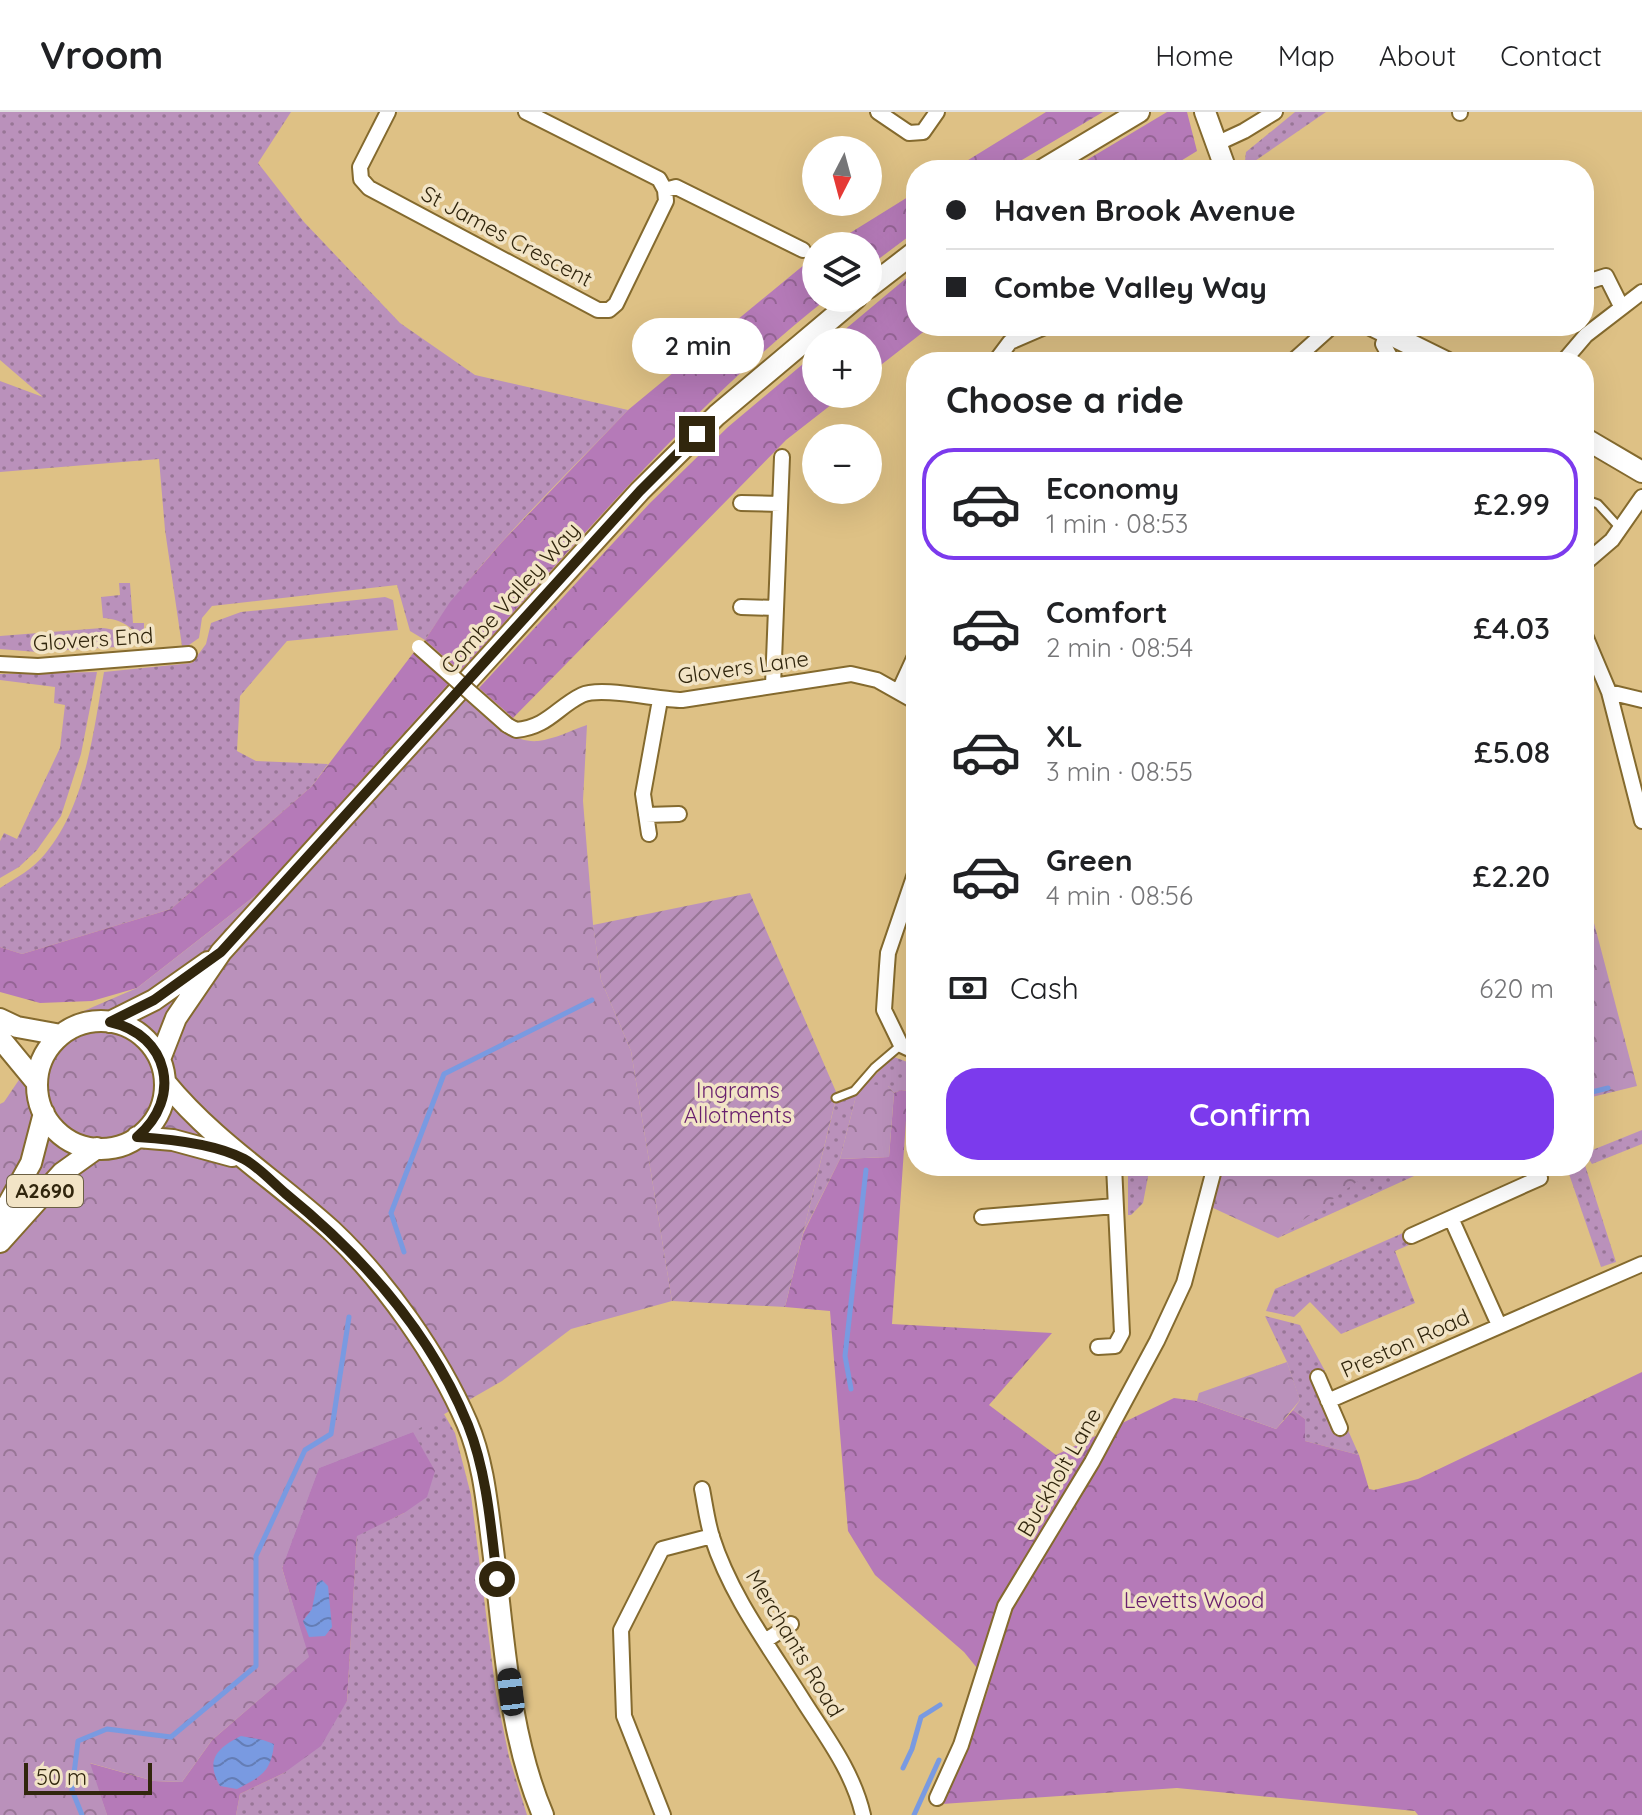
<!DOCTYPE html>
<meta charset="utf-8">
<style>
:root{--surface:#fff;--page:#f2f2f2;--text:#202124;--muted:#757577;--line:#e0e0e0;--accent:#7c3aed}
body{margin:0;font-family:Quicksand,sans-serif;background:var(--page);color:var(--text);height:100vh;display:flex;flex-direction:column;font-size:30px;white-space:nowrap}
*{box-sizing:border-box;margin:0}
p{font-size:26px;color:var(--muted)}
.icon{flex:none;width:44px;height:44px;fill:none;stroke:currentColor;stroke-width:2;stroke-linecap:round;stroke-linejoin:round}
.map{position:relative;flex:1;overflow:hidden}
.panel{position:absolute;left:906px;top:240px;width:688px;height:824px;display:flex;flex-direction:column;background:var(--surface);border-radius:32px;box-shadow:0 8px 32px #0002}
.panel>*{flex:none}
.hud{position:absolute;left:906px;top:48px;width:688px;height:176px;border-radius:32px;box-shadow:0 8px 32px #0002;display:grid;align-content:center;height:176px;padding:0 40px;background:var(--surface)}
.needle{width:52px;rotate:186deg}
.controls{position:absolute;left:802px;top:24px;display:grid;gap:16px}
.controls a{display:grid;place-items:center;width:80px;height:80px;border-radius:50%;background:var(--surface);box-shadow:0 8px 32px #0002;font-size:40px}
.scale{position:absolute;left:24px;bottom:20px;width:128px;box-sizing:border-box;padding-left:8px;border:4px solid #31260d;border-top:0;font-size:22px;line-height:28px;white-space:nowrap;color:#31260d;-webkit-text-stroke:6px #f2e4c6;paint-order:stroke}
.end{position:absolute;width:36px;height:36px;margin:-18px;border:10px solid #31260d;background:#fff;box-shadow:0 0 0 4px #fff}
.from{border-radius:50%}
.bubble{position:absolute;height:56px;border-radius:28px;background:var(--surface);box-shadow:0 8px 32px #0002;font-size:26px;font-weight:600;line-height:56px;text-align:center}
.car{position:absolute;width:24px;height:48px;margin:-24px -12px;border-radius:10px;box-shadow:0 0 6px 2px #0007;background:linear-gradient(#222 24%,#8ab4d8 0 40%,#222 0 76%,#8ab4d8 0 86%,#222 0)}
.hud b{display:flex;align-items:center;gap:28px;height:76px;font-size:30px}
.hud b+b{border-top:2px solid var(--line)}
.hud i{width:20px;height:20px;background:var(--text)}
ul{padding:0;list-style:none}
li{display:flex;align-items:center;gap:24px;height:112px;margin:0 16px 12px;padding:0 24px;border:4px solid transparent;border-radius:32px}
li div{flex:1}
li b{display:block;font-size:30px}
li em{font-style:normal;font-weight:600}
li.current{border-color:var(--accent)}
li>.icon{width:72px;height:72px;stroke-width:1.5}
h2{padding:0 40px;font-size:36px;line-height:96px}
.pay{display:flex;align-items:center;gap:20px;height:88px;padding:0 40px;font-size:30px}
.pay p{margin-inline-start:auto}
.action{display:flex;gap:16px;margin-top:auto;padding:16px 40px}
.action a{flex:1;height:92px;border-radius:32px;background:var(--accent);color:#fff;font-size:32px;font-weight:600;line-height:92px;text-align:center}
header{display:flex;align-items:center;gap:48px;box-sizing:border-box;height:112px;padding:0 40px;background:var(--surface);border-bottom:2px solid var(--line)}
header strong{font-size:38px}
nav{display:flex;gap:44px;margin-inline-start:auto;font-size:28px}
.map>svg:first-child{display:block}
.grass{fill:url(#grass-dots)}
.forest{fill:url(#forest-crowns)}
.park{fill:url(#park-crowns)}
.garden{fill:url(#garden-furrows)}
.water{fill:url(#water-waves)}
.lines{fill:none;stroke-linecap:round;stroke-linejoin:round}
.stream{stroke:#799ae1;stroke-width:5}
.lane-casing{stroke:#846a2e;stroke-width:11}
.street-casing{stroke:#846a2e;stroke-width:18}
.primary-casing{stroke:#846a2e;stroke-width:24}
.lane{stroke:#fff;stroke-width:7}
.street{stroke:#fff;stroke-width:14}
.primary{stroke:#fff;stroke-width:20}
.street-bridge-casing{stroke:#846a2e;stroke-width:18;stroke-linecap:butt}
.street-bridge{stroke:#fff;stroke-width:14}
.route{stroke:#31260d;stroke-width:10}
.labels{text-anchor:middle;stroke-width:7;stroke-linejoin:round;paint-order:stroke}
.shield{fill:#f2e4c6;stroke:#6b5f44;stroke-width:2}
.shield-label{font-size:20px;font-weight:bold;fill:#31260d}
.street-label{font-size:22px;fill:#31260d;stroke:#f2e4c6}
.park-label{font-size:22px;fill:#69206e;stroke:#f2e4c6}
</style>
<header>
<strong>Vroom</strong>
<nav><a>Home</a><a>Map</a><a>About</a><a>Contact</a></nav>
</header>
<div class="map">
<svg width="1642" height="1703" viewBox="0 0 1642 1703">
<defs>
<pattern id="grass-dots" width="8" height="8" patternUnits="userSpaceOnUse" patternTransform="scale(2)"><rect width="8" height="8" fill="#ba91bb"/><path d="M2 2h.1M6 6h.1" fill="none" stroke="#987696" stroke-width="1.8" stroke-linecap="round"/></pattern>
<pattern id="forest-crowns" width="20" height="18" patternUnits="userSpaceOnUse" patternTransform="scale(2)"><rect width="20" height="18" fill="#b57ab8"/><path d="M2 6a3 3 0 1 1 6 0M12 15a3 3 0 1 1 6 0" fill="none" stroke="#946494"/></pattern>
<pattern id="park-crowns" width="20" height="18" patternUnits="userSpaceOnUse" patternTransform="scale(2)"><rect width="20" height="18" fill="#ba91bb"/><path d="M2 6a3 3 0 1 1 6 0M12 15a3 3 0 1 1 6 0" fill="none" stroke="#987696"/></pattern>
<pattern id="garden-furrows" width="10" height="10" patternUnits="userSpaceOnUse" patternTransform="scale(2)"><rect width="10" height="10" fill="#ba91bb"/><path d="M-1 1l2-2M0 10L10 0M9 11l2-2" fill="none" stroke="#987696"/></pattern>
<pattern id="water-waves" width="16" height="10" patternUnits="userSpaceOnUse" patternTransform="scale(2)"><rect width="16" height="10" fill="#799ae1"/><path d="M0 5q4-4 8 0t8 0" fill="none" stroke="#647db5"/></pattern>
</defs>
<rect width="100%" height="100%" fill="#dec185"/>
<!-- grass -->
<path class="grass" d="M0,0H291L258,51L304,110L400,211L475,263L628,298C558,372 481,443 425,528L410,519L397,473L212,494L202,506L199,526L189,533L182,534L165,418L159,347L0,360V269L43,285L0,248Z
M1295,0H1326L1252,51L1255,58H1244L1246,40Z
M119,471H130L133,511H144V532H141C136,515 120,507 103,506L101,485L120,483Z
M385,485L393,488L398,518L287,529L240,584L237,639L256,649L328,652L312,674L171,797L22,842L0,835V776C16,766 33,757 45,742C86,693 93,621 104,560L192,551L206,532L211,511L241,500Z
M102,516C115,517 126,521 132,534L37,540L0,537V524Z
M97,560L81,642L61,704L37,738L19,755L0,766V729L4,721L17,727L60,636L65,593L54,591L55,575L0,568V562Z
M894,945L910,951L908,979L901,978L894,981L888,974L856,984L840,1047L803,1121L835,991L855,982Z
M1642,1018V1032L1592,1052L1585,1041Z
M1584,1050L1616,1150L1601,1155L1569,1062L1568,1054H1584Z
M1128,1054H1150L1143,1091L1131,1103H1128Z
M1379,1054H1436L1278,1126L1366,1062Z
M1403,1121L1409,1133L1395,1139L1415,1191L1341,1222L1310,1190L1294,1205L1266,1199L1275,1177Z
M1265,1204L1300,1213L1325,1259L1311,1265L1333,1321L1347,1316L1359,1343L1305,1329V1307L1293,1298L1300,1288L1298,1283L1287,1250Z
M444,1302L455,1321L471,1383L496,1582L509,1645L527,1703H236L240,1682L284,1661L347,1589L357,1423L404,1401L413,1320L90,1651L107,1703L37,1624L277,1333Z"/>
<!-- forest -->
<path class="forest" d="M1046,0H1103L1005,58H952Z
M1167,0H1187L1197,39L1166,58H1070Z
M916,80V119L868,155V134H829Z
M816,143V186H828C693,291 576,433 460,559L425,528L450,490L502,430L628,298Z
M916,158V214H931L868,263V230H830Z
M816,241V282H845L786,328L513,606L479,576L650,391L728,315Z
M414,540L449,571L260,780L137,876L92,889L40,891L0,880V835L22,842L171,797L312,674Z
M901,978L908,979L892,1212L1052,1221L989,1293L1056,1343L1174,1286L1197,1289L1276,1317L1293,1298L1305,1307V1329L1359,1343L1369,1377L1374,1378L1418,1367L1642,1260V1703H1418L1415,1699L1177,1676L942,1692L968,1636L990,1572L964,1540L875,1463L848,1419L830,1199L785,1195L803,1122L840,1047L889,1045L894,981Z
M413,1320L435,1359L427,1385L404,1401L357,1424L347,1589L321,1634L284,1661L240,1682L236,1703H107L89,1651L154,1669L182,1670L212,1628L308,1545L282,1456L319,1356Z"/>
<!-- park -->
<path class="park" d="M449,571C473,592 503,632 538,629C555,627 572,618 587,613L583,689L593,812L601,868L631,939L672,1189L571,1217L502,1269L413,1320L319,1356L282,1456L309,1545L212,1628L182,1670L154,1669L90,1651L107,1703H0V992L4,990L58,910L137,876L260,780Z
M1584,773L1637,974L1584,987Z
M868,972L888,974L894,981L889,1045L840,1047L856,984Z
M1220,1054H1379L1278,1126L1211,1095Z
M1287,1250L1300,1288L1276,1317L1197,1289L1199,1281Z"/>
<!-- garden -->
<path class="garden" d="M750,781L837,982L785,1195L672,1189L631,939L601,868L593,813Z"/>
<!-- water -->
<path class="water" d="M322,1468L328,1474L332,1515L325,1524L309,1525L303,1509L312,1497L317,1471Z
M241,1624L263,1628L274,1632C271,1661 260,1665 237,1677L220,1674C205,1648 217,1636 241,1624Z"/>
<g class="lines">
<!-- stream -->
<path class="stream" d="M1584,982L1608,976
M404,1140L391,1101L444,962L592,888
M851,1277L845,1244L866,1058
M903,1656L912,1637L921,1605L940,1593
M82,1703L72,1678L78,1629L107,1617L171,1625L256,1554V1444L305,1338L331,1322L349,1205
M914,1703L939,1648"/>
<!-- lane casing -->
<g class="lane-casing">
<path id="lane" d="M1584,387L1598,392L1619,415
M836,986L854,979L874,956L901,933"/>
</g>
<!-- street casing -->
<g class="street-casing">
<path id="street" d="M388,0L360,55L361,67L369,76L598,198H609L616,192L666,89L665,78L659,67L526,0
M878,0L909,21L923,20L937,0
M1460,1V0
M1216,32L1244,19L1275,0
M665,78L676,75L803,138
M1584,171L1606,164L1621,194
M1387,221L1383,232L1393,250
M995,250L1010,230L1047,214
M1292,250L1332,214
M1563,250L1586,223L1642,180
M741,391L780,392
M1584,452L1612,428L1642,385
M741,495L776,496
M1584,521L1609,580L1642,709
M0,552L38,554L189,542
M773,573L782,345
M899,579L916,542
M1609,580L1642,588
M507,613L516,618C548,615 557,595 582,583C601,574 658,588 682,588L851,562L877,568L916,590
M646,703L679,702
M649,722L643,682L660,588
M916,759L888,841L887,854L884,898L901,933L916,940
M982,1105L1115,1094
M1451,1106L1499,1213
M1411,1124L1540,1066
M1098,1235L1115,1234L1122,1221L1114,1054
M1318,1265L1340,1316
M1328,1289L1642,1152
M702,1377C705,1392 707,1409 712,1425C731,1485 771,1537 804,1590C827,1626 853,1660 863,1703
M765,1529L791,1512
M937,1686L961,1633L1005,1494L1092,1350L1157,1229L1184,1171L1215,1054
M663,1703L624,1604L621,1518L662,1437L712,1424"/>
</g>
<!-- primary casing -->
<g class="primary-casing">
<path id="primary" d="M1205,0L1226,58
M1042,58L1139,0
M868,176L916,139
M1373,214L1446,250
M1584,326L1642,360
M0,907L17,915L61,923
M37 973a64 64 0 1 1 128 0a64 64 0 1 1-128 0Z
M110,910L154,888L208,850
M0,926L37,971
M160,947L176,906L221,840L640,379L717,303L856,186
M165,970C213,1029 276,1068 332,1119C385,1169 438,1244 467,1311C483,1348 487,1391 492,1430C504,1520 507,1618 543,1703
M137,1025L173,1028L232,1044
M0,1107L31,1051L44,1001
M0,1130L62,1061L97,1036"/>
</g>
<!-- lane -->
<use href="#lane" class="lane"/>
<!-- street -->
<use href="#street" class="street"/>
<!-- primary -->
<use href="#primary" class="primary"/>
<!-- street-bridge casing -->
<g class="street-bridge-casing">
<path id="street-bridge" d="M419,535L507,613"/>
</g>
<!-- street-bridge -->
<use href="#street-bridge" class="street-bridge"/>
</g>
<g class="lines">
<!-- route -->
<path class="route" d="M497,1467C491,1416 487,1361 468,1313C431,1221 361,1143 286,1082C273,1071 259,1055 244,1047C216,1032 169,1027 137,1025C183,986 169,923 110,910L154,888L221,840L640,379L697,322"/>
</g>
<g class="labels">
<!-- shield labels -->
<rect class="shield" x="7" y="1063" width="76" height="32" rx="6"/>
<g class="shield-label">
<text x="45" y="1086">A2690</text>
</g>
<!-- street labels -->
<g class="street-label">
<text transform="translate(507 124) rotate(28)" y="8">St James Crescent</text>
<text transform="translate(510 486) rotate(-48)" y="8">Combe Valley Way</text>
<text transform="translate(93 527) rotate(-4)" y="8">Glovers End</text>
<text transform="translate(743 555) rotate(-8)" y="8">Glovers Lane</text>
<text transform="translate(1405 1231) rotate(-24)" y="8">Preston Road</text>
<text transform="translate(1059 1360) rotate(-60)" y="8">Buckholt Lane</text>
<text transform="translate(795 1531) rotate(59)" y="8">Merchants Road</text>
</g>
<!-- park labels -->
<g class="park-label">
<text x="738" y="986">Ingrams<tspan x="738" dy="25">Allotments</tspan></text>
<text x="1194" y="1496">Levetts Wood</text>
</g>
</g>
</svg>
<div class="controls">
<a><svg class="needle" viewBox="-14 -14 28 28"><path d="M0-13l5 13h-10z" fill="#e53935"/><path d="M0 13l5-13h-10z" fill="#757577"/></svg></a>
<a><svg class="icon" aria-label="layers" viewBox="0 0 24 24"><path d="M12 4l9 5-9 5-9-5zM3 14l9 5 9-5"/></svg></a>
<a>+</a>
<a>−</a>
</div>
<div class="scale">50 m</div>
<i class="end from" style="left:497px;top:1467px"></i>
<i class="end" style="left:697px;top:322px"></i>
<div class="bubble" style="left:632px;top:206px;width:132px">2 min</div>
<i class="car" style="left:511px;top:1580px;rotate:353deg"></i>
<div class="hud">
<b><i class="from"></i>Haven Brook Avenue</b>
<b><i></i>Combe Valley Way</b>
</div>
<section class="panel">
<h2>Choose a ride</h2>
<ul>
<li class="current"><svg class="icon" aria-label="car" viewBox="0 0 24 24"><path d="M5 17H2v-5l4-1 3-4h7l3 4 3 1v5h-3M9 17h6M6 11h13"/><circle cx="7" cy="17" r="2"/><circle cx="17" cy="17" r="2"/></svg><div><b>Economy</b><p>1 min · 08:53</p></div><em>£2.99</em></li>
<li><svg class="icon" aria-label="car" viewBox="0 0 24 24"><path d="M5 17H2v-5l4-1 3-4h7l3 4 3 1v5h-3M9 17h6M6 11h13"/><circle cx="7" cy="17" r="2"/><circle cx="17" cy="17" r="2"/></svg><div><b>Comfort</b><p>2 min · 08:54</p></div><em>£4.03</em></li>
<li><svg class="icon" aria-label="car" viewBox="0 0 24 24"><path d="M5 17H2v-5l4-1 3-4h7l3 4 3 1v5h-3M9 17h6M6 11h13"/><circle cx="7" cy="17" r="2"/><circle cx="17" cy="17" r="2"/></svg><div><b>XL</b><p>3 min · 08:55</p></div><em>£5.08</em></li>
<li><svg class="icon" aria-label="car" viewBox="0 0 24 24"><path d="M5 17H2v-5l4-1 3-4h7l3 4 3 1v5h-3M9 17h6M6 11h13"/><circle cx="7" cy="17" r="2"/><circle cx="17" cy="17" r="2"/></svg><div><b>Green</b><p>4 min · 08:56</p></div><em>£2.20</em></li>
</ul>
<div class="pay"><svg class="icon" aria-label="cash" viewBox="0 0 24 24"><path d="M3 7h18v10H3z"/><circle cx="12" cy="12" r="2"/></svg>Cash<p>620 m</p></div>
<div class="action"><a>Confirm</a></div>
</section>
</div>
